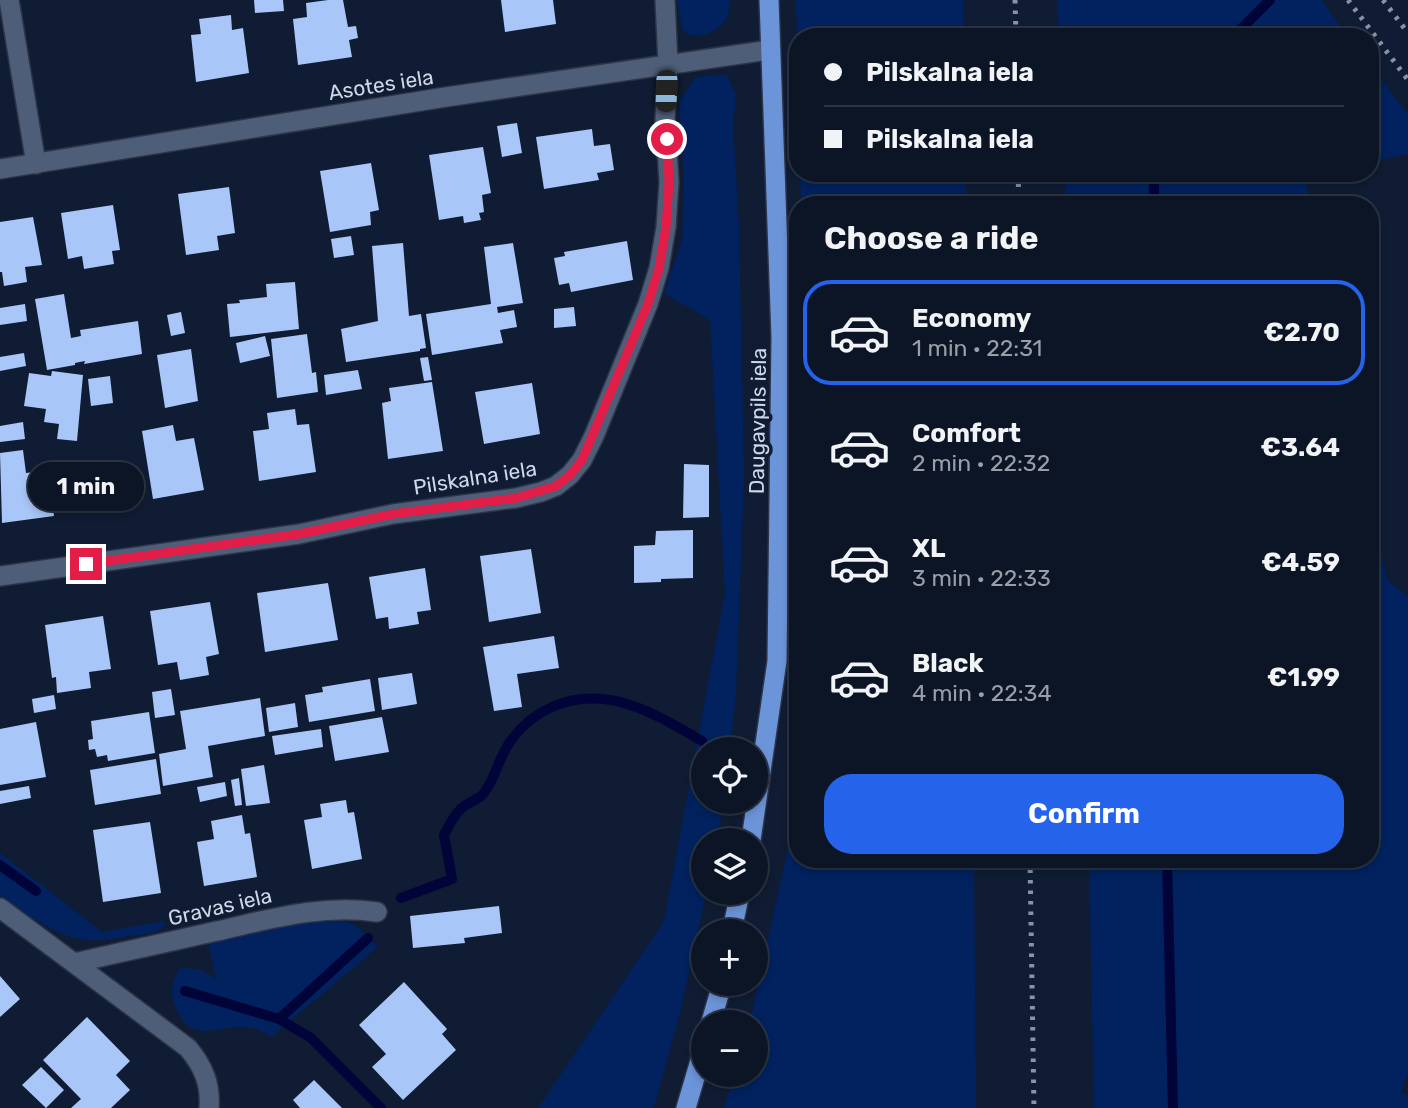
<!DOCTYPE html>
<meta charset="utf-8">
<style>
:root{--surface:#0b1526;--page:#141e2e;--text:#f1f3f6;--muted:#9a9fa7;--line:#2b3443;--accent:#2563eb}
body{margin:0;font-family:Rubik,sans-serif;background:var(--page);color:var(--text);height:100vh;display:flex;flex-direction:column;font-size:26px;white-space:nowrap}
*{box-sizing:border-box;margin:0}
p{font-size:23px;color:var(--muted)}
.icon{flex:none;width:38px;height:38px;fill:none;stroke:currentColor;stroke-width:2;stroke-linecap:round;stroke-linejoin:round}
.map{position:relative;flex:1;overflow:hidden}
.side{position:absolute;left:789px;top:196px;width:590px;height:672px;display:flex;flex-direction:column;background:var(--surface);border-radius:28px;box-shadow:0 4px 10px #0003,0 0 0 2px var(--line)}
.side>*{flex:none}
.banner{position:absolute;left:789px;top:28px;width:590px;height:154px;border-radius:28px;box-shadow:0 4px 10px #0003,0 0 0 2px var(--line);display:grid;align-content:center;height:154px;padding:0 35px;background:var(--surface)}
.controls{position:absolute;left:691px;top:737px;display:grid;gap:14px}
.controls a{display:grid;place-items:center;width:77px;height:77px;border-radius:50%;background:var(--surface);box-shadow:0 4px 10px #0003,0 0 0 2px var(--line);font-size:35px}
.end{position:absolute;width:32px;height:32px;margin:-16px;border:9px solid #e11d48;background:#fff;box-shadow:0 0 0 4px #fff}
.from{border-radius:50%}
.bubble{position:absolute;height:49px;border-radius:24px;background:var(--surface);box-shadow:0 4px 10px #0003,0 0 0 2px var(--line);font-size:23px;font-weight:700;line-height:49px;text-align:center}
.car{position:absolute;width:21px;height:42px;margin:-21px -10px;border-radius:9px;box-shadow:0 0 5px 2px #0007;background:linear-gradient(#222 24%,#8ab4d8 0 40%,#222 0 76%,#8ab4d8 0 86%,#222 0)}
.banner b{display:flex;align-items:center;gap:24px;height:66px;font-size:26px}
.banner b+b{border-top:2px solid var(--line)}
.banner i{width:18px;height:18px;background:var(--text)}
ul{padding:0;list-style:none}
li{display:flex;align-items:center;gap:21px;height:105px;margin:0 14px 10px;padding:0 21px;border:4px solid transparent;border-radius:28px}
li div{flex:1}
li b{display:block;font-size:26px}
li em{font-style:normal;font-weight:700}
li.on{border-color:var(--accent)}
li>.icon{width:63px;height:63px;stroke-width:1.5}
h2{padding:0 35px;font-size:32px;line-height:84px}
.button{display:flex;gap:14px;margin-top:auto;padding:14px 35px}
.button a{flex:1;height:80px;border-radius:28px;background:var(--accent);color:#fff;font-size:28px;font-weight:700;line-height:80px;text-align:center}
.map>svg:first-child{display:block}
.green{fill:#01225f}
.lines{fill:none;stroke-linecap:round;stroke-linejoin:round}
.stream{stroke:#000439;stroke-width:10}
.building{fill:#a9c6f8}
.minor-casing{stroke:#2e3447;stroke-width:22}
.trunk-casing{stroke:#2e3447;stroke-width:22}
.minor{stroke:#4e5e79;stroke-width:19}
.trunk{stroke:#6c94d8;stroke-width:19}
.rail{stroke:#8993a6;stroke-width:5;stroke-dasharray:3.5 7;stroke-linecap:butt}
.route{stroke:#e11d48;stroke-width:9}
.labels{text-anchor:middle;stroke-width:7;stroke-linejoin:round;paint-order:stroke}
.street-label{font-size:21px;fill:#cfd8e8;stroke:#0f1c33}
</style>
<div class="map">
<svg width="1408" height="1108" viewBox="0 0 1408 1108">
<rect width="100%" height="100%" fill="#0f1c33"/>
<!-- green -->
<path class="green" d="M677,0H730C730,6 729,12 727,17C719,32 695,44 682,29Z
M796,0H963L964,37H798V81Z
M1057,0H1321L1349,37H1059Z
M1370,65L1408,114V154L1370,162Z
M727,74L736,96L733,123L739,226L744,475L736,694L730,749H704V802H724L717,840H704V892L706,893L680,1013L654,1108H538L664,921L725,593L710,320L664,293L682,240L684,182L679,101L696,77Z
M800,173H966V205H801Z
M1065,173H1319L1305,177L1310,205H1066Z
M1370,498L1387,580L1408,597V1072L1401,1092L1408,1096V1108H1094L1089,859H1370Z
M798,713V859H974L976,1108H724L734,1075L756,1074V1022H750L791,834Z
M0,853L102,932L165,921V925C158,934 146,934 135,935C119,938 103,941 87,940C55,937 25,913 0,896Z
M330,920C356,921 362,929 378,947L271,1037C265,1033 259,1029 251,1028C220,1022 191,1049 175,1005C169,991 173,980 180,968C196,968 204,970 216,979L208,942L310,921Z"/>
<g class="lines">
<!-- stream -->
<path class="stream" d="M1233,37L1270,0
M1154,173V205
M1167,859L1173,1108
M0,865L36,891
M401,898L452,879L444,835C449,826 454,814 462,808C468,802 479,800 484,793C495,779 498,760 508,745C519,728 534,715 552,707C606,683 656,714 702,741
M185,991L279,1019L368,938
M279,1019L311,1038L381,1108"/>
</g>
<!-- building -->
<path class="building" d="M254,0H283L284,11L255,13Z
M328,0H343L348,27L356,26L358,38L349,40L352,57L298,65L293,19L307,17L306,3Z
M501,0H553L556,24L505,32Z
M231,15L232,30L243,28L249,73L196,82L191,35L201,34L199,19Z
M517,123L522,153L502,157L497,126Z
M592,129L594,146L610,144L614,170L597,173L599,180L544,189L536,137Z
M483,147L491,193L482,195L484,212L479,213L481,220L464,223L463,216L439,220L429,155Z
M371,163L379,210L370,212L371,225L330,232L320,171Z
M229,187L235,233L217,236L219,250L186,255L178,194Z
M113,205L120,250L112,251L114,264L84,269L82,256L68,259L61,213Z
M33,217L42,265L25,267L27,282L4,286L2,272H0V222Z
M351,236L354,255L334,258L331,239Z
M627,241L633,280L571,292L569,283L559,285L554,258L565,256L564,252Z
M403,243L409,316L421,314L426,348L420,349V351L346,362L341,329L378,321L372,246Z
M513,243L523,303L497,307L498,313L514,310L517,327L500,330L503,343L432,355L426,314L491,304L484,247Z
M295,282L299,329L230,337L227,304L240,303L239,300L267,297L266,284Z
M64,294L71,338L81,336L80,330L138,321L142,354L84,364L85,361L75,363V365L47,370L35,299Z
M25,304L27,321L0,325V308Z
M574,307L576,326L554,328V309Z
M181,312L185,333L171,336L167,315Z
M307,334L312,373L316,372L318,392L277,398L271,339Z
M265,336L270,356L240,363L236,343Z
M191,349L198,401L165,408L157,355Z
M24,353L26,366L0,371V357Z
M428,357L432,380L424,381L420,358Z
M358,370L362,389L326,395L324,375Z
M52,371L83,375L77,441L57,439L59,424L44,422L46,409L24,406L29,373L51,376Z
M110,376L113,403L91,406L88,379Z
M432,382L443,451L388,459L382,403L391,401L389,388Z
M532,383L540,434L484,444L475,392Z
M295,409L297,425L309,424L316,472L259,481L253,431L269,429L267,413Z
M23,422L25,439L0,442V426Z
M173,425L176,441L194,438L204,490L153,499L142,431Z
M23,450L26,473L49,470L54,516L2,523L0,453Z
M684,464L709,465V517L683,518Z
M693,530V578L661,579V582L634,583V546L655,545L656,531Z
M531,549L541,613L489,622L480,556Z
M425,568L431,610L417,612L419,624L389,629L388,617L376,619L369,577Z
M328,583L338,640L265,652L257,593Z
M210,602L219,654L206,657L209,675L180,680L177,662L158,665L150,611Z
M103,616L111,669L89,672L91,688L57,693L56,677L52,678L45,625Z
M554,636L559,668L517,674L522,707L494,711L483,647Z
M412,673L417,704L382,710L378,678Z
M370,679L375,711L309,722L305,695L323,692L322,687Z
M171,689L175,715L155,718L152,692Z
M54,695L56,709L34,713L32,699Z
M260,698L265,736L208,746L213,777L163,786L159,754L186,749L180,711Z
M295,703L298,727L269,732L266,708Z
M149,712L155,753L108,761L107,755L97,757L95,749L89,750L88,740L93,739L91,721Z
M382,717L389,752L335,761L329,726Z
M36,722L46,777L0,785V729Z
M321,729L323,747L275,755L272,736Z
M156,759L161,794L95,805L90,770Z
M264,765L270,803L246,806L241,769Z
M239,778L242,805L235,806L231,780Z
M225,782L227,796L200,802L197,787Z
M29,786L31,798L0,804V791Z
M346,800L348,813L354,812L362,859L312,869L304,820L322,817L320,804Z
M242,815L245,834L250,833L257,877L204,886L197,842L214,839L211,821Z
M150,822L161,893L103,902L93,830Z
M499,906L502,933L464,938L465,943L413,948L410,916Z
M0,976L20,999L0,1017Z
M404,982L447,1029L442,1034L456,1050L403,1100L372,1067L386,1054L359,1025Z
M87,1017L130,1061L116,1075L130,1090L111,1108H71L81,1099L43,1060Z
M41,1067L64,1090L46,1108L22,1085Z
M314,1080L342,1108H300L293,1100Z"/>
<g class="lines">
<!-- minor casing -->
<g class="minor-casing">
<path id="minor" d="M9,0L36,164
M0,169L446,97L769,50
M0,576L299,534L393,514L516,498L541,492L556,486L570,475L582,460L594,436L648,304L659,268L666,227L669,182L665,118L668,64L665,0
M0,908L188,1048C203,1066 211,1084 209,1108
M74,963C121,952 169,942 217,931C271,919 321,904 377,912"/>
</g>
<!-- trunk casing -->
<g class="trunk-casing">
<path id="trunk" d="M751,840L777,661L781,337L769,0
M732,931L740,892
M711,1022L722,984
M686,1108L704,1047"/>
</g>
<!-- minor -->
<use href="#minor" class="minor"/>
<!-- trunk -->
<use href="#trunk" class="trunk"/>
<!-- rail -->
<path class="rail" d="M1015,0L1016,37
M1348,0L1408,80
M1383,0L1408,33
M1018,173L1019,205
M1030,859L1034,1108"/>
</g>
<g class="lines">
<!-- route -->
<path class="route" d="M86,564L299,534L393,514L516,498L556,486L570,475L582,460L648,304L659,268L666,227L669,181L667,139"/>
</g>
<g class="labels">
<!-- street labels -->
<g class="street-label">
<text transform="translate(381 85) rotate(-9)" y="7">Asotes iela</text>
<text transform="translate(758 421) rotate(-89)" y="7">Daugavpils iela</text>
<text transform="translate(475 478) rotate(-9)" y="7">Pilskalna iela</text>
<text transform="translate(220 907) rotate(-13)" y="7">Gravas iela</text>
</g>
</g>
</svg>
<div class="controls">
<a><svg class="icon" aria-label="locate" viewBox="0 0 24 24"><circle cx="12" cy="12" r="6"/><path d="M12 2v4M12 18v4M2 12h4M18 12h4"/></svg></a>
<a><svg class="icon" aria-label="layers" viewBox="0 0 24 24"><path d="M12 4l9 5-9 5-9-5zM3 14l9 5 9-5"/></svg></a>
<a>+</a>
<a>−</a>
</div>
<i class="end from" style="left:667px;top:139px"></i>
<i class="end" style="left:86px;top:564px"></i>
<div class="bubble" style="left:28px;top:462px;width:116px">1 min</div>
<i class="car" style="left:666px;top:91px;rotate:182deg"></i>
<div class="banner">
<b><i class="from"></i>Pilskalna iela</b>
<b><i></i>Pilskalna iela</b>
</div>
<section class="side">
<h2>Choose a ride</h2>
<ul>
<li class="on"><svg class="icon" aria-label="car" viewBox="0 0 24 24"><path d="M5 17H2v-5l4-1 3-4h7l3 4 3 1v5h-3M9 17h6M6 11h13"/><circle cx="7" cy="17" r="2"/><circle cx="17" cy="17" r="2"/></svg><div><b>Economy</b><p>1 min · 22:31</p></div><em>€2.70</em></li>
<li><svg class="icon" aria-label="car" viewBox="0 0 24 24"><path d="M5 17H2v-5l4-1 3-4h7l3 4 3 1v5h-3M9 17h6M6 11h13"/><circle cx="7" cy="17" r="2"/><circle cx="17" cy="17" r="2"/></svg><div><b>Comfort</b><p>2 min · 22:32</p></div><em>€3.64</em></li>
<li><svg class="icon" aria-label="car" viewBox="0 0 24 24"><path d="M5 17H2v-5l4-1 3-4h7l3 4 3 1v5h-3M9 17h6M6 11h13"/><circle cx="7" cy="17" r="2"/><circle cx="17" cy="17" r="2"/></svg><div><b>XL</b><p>3 min · 22:33</p></div><em>€4.59</em></li>
<li><svg class="icon" aria-label="car" viewBox="0 0 24 24"><path d="M5 17H2v-5l4-1 3-4h7l3 4 3 1v5h-3M9 17h6M6 11h13"/><circle cx="7" cy="17" r="2"/><circle cx="17" cy="17" r="2"/></svg><div><b>Black</b><p>4 min · 22:34</p></div><em>€1.99</em></li>
</ul>
<div class="button"><a>Confirm</a></div>
</section>
</div>
